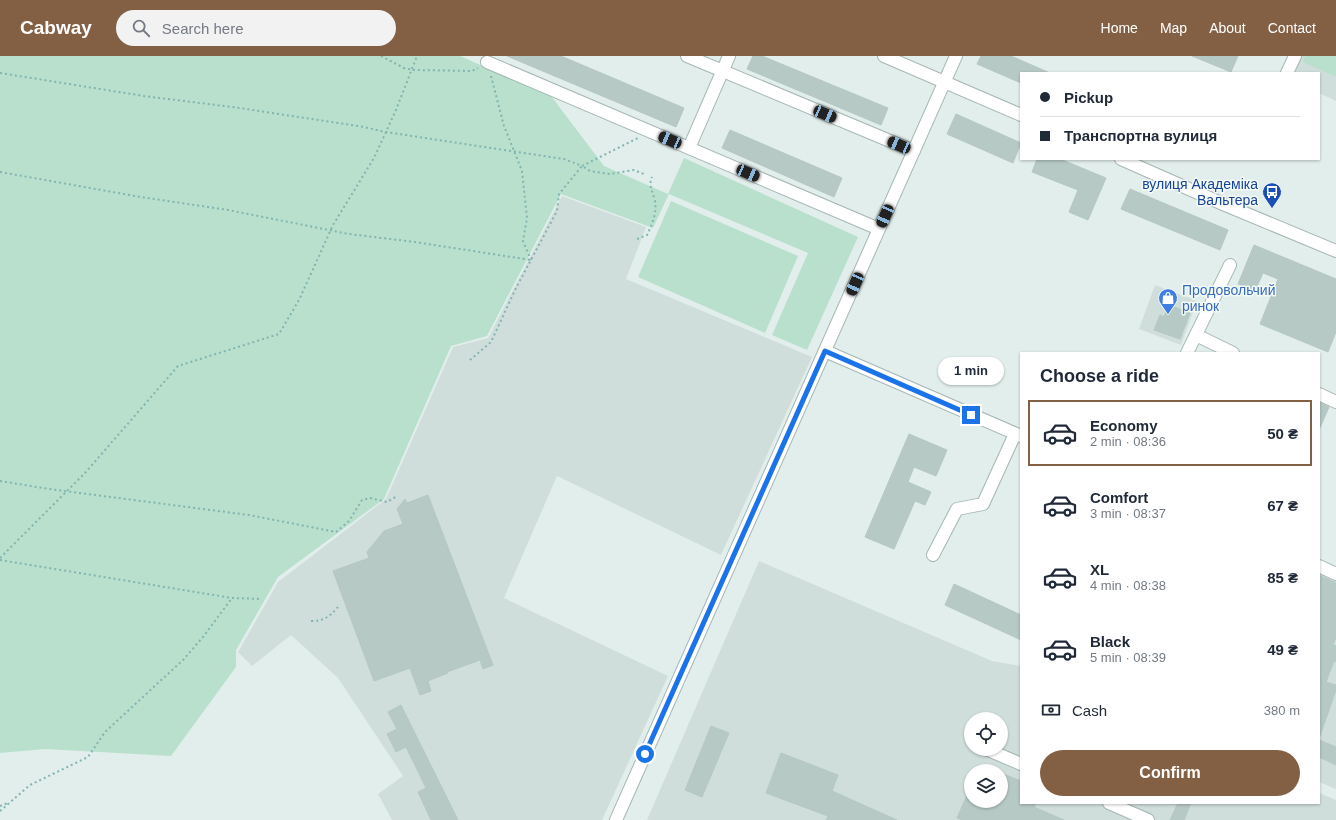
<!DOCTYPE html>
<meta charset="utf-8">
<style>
:root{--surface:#fff;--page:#f2f2f3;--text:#1f2937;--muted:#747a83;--line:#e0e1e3;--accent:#836043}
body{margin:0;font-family:Arial,sans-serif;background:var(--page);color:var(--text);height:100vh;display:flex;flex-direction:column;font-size:15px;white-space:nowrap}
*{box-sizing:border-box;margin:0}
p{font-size:13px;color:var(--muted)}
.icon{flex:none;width:22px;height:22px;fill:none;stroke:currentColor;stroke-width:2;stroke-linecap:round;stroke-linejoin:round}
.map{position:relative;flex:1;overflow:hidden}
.details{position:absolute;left:1020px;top:296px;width:300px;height:452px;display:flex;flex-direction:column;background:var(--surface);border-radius:0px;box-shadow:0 1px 3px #0004}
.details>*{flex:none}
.guide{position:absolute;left:1020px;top:16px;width:300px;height:88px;border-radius:0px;box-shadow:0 1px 3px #0004;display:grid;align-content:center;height:88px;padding:0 20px;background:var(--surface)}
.fabs{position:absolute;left:964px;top:656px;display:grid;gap:8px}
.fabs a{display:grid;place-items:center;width:44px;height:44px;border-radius:50%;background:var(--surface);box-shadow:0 1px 3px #0004;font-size:20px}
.end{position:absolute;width:18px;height:18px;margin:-9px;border:5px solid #1a73e8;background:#fff;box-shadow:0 0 0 2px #fff}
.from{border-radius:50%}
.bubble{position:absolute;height:28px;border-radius:14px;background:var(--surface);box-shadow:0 1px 3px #0004;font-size:13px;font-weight:800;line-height:28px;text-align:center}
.car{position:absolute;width:12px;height:24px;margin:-12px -6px;border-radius:5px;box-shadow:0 0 3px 1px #0007;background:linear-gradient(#222 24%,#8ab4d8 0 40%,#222 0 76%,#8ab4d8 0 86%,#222 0)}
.guide b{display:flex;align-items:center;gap:14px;height:38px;font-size:15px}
.guide b+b{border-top:1px solid var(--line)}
.guide i{width:10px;height:10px;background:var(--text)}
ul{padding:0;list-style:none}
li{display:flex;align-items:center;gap:12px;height:66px;margin:0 8px 6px;padding:0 12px;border:2px solid transparent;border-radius:0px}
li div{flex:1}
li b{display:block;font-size:15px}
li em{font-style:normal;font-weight:800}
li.active{border-color:var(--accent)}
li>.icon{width:36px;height:36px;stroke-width:1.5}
h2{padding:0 20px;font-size:18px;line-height:48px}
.pay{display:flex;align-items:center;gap:10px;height:44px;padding:0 20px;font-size:15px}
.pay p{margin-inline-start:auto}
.cta{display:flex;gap:8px;margin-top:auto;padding:8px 20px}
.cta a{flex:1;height:46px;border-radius:24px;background:var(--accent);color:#fff;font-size:16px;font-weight:800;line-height:46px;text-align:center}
header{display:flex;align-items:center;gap:24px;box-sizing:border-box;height:56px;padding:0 20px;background:var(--accent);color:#fff}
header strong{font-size:19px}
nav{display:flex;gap:22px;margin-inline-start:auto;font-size:14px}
.search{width:280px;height:36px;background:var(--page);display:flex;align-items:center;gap:10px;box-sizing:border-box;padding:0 14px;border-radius:22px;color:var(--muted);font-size:15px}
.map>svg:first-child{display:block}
.built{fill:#d0dedb;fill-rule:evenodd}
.green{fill:#b9e0cd}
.building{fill:#b7c9c5;stroke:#b4c8c4}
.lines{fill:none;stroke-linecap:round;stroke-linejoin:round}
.minor-casing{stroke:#a4b6b4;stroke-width:14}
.path{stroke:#80b4b0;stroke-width:2;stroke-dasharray:2 3;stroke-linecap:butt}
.minor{stroke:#fff;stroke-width:12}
.route{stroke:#1a73e8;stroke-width:5}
.labels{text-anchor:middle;stroke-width:3;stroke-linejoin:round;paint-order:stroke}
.transit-label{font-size:14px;fill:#164399;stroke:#f3faf8;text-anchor:end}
.shop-label{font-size:14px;fill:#366cbe;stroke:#f3faf8;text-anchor:start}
</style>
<header>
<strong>Cabway</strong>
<div class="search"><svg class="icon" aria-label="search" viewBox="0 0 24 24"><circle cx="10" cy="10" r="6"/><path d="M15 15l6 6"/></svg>Search here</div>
<nav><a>Home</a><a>Map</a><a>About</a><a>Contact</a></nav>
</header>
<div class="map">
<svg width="1336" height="764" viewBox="0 0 1336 764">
<rect width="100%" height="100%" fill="#e2eeeb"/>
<!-- built -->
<path class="built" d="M1290,0H1336V45L1319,37V17H1282Z
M562,140L646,171L626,223L812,301L721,499L557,420L504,542L668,620L602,764H392L378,738L403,720L338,622L291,579L252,610L238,596L278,526L386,443L453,291L488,282Z
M1155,229L1197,245L1181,289L1139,273Z
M759,505L992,605L1021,610V747H1319V737L1336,744V764H647ZM971,663H1001V693H971ZM971,715H1001V745H971Z
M1319,513L1336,520V733L1319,726Z"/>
<!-- green -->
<path class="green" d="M0,0H460L551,40L604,110L668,138L684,102L858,181L807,294L772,279L808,197L669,138L653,172L561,138L487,280L451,290L384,443L278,521L236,594V611L171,700L45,693L0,697Z
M1305,0H1336V21L1303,6Z
M671,145L798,200L765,277L638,221Z"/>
<!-- building -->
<path class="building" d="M507,0H561L684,52L676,71Z
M753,0H762L888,52L881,69L747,13Z
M981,0H1011L1050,17H1021V27L977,8Z
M1192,0H1238L1231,16Z
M956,58L1021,87L1013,107L947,78Z
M730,74L842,122L834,141L722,92Z
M1037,103H1060L1106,122L1088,164L1069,156L1078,134L1032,116Z
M1130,133L1228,174L1220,194L1121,153Z
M1254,189L1336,223V276L1328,296L1260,268L1278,223L1263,217L1255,235L1238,228Z
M1169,249L1190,257L1180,283L1154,274L1160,259L1164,261Z
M1319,346L1329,351L1319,374Z
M909,378L947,394L936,420L914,411L908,426L931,436L925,449L915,445L894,493L865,481Z
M428,439L493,609L483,613L480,604L447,616L448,617L428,625L431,635L420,639L410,612L374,625L333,515L369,502L367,496L384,475L403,468L397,453L405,443L407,447Z
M1319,519L1336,527V581L1333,589L1336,590V606L1334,605L1326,626L1336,629V634L1320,680H1319Z
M954,528L1021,559V584L945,549Z
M401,649L458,764H431L418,736L426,732L406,691L396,696L387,678L397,673L388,656Z
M711,670L729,677L702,741L685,734Z
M1319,684L1336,691V709L1319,701Z
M781,697L838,719L832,735L897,764H826L828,760L766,737Z
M1001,717L1021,725V747H1036L1034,751L1064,764H962L957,762L971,730V745H1001Z
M1178,747H1191L1184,764H1170Z"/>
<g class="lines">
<!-- minor casing -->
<g class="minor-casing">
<path id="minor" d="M687,0L914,95
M884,0L1021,59
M487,6L879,173
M1287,17L1295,0
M689,92L729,0
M1121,103L1223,148L1336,195
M1196,279L1233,297
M825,295L1021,380
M1187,297L1230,209
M1319,338L1336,346
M933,499L957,453L983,448L1015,378
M1319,510L1336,518
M986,693L1021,708
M1109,747L1148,764
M616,764L956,0"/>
</g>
<!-- path -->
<path class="path" d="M381,0L404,12L413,14L472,15L478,12
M0,17L144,40L240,52L364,71L385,76L564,103L582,110L638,82
M491,20L504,70L522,115L527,162L523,185L531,204
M0,116L135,140L228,154L349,178L415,186L531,204
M637,183L647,179C652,169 657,157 655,145C653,136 648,130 652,121
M470,304L491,286L516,232L557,155L559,138L582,110L590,115L610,118L634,114L644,118
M0,425L49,433L249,459L336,476L349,465L362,444L370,442L387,446L397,440
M0,502L85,417L178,310L279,278L299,244L333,169L374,102L396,54L417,0
M0,504L232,542L261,543
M311,565C324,565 329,561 338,551
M0,750L8,747
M0,755L30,729L88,701L105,676L183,604L203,581L232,542"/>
<!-- minor -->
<use href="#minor" class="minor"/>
</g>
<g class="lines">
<!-- route -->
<path class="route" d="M645,698L825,295L971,359"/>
</g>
<!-- icons -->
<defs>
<g id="bus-pin" transform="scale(1)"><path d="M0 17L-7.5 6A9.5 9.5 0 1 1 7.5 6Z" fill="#1a4fb4" stroke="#f3faf8"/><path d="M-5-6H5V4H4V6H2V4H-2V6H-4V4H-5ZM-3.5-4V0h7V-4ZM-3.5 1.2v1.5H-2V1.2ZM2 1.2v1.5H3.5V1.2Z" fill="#fff"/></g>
<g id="shop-pin" transform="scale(1)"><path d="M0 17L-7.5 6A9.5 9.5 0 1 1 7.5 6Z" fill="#3f7fe0" stroke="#f3faf8"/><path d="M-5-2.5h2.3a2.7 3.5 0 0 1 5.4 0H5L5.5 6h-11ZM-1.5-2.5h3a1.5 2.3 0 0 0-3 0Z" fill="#fff"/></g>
</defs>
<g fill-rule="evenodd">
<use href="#bus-pin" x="1272" y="136"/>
<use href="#shop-pin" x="1168" y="242"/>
</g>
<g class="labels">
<!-- transit labels -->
<g class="transit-label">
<text x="1258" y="133">вулиця Академіка<tspan x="1258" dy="16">Вальтера</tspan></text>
</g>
<!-- shop labels -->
<g class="shop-label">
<text x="1182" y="239">Продовольчий<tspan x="1182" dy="16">ринок</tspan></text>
</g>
</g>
</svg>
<div class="fabs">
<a><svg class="icon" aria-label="locate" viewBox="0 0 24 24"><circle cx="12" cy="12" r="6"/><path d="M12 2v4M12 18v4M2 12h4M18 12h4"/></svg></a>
<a><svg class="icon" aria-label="layers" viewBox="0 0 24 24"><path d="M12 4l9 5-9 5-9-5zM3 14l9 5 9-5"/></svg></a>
</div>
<i class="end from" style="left:645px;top:698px"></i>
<i class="end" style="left:971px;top:359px"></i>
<div class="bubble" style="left:938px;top:301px;width:66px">1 min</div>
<i class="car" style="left:825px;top:58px;rotate:113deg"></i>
<i class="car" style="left:670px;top:84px;rotate:293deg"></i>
<i class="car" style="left:899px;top:89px;rotate:293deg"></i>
<i class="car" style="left:748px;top:117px;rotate:113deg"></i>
<i class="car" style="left:885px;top:160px;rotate:204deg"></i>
<i class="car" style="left:855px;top:228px;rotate:204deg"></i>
<div class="guide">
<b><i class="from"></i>Pickup</b>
<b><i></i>Транспортна вулиця</b>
</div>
<section class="details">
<h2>Choose a ride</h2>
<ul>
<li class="active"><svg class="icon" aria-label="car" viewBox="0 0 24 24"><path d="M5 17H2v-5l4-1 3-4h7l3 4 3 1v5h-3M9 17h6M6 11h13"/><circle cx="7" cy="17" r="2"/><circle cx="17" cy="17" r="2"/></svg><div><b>Economy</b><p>2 min · 08:36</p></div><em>50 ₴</em></li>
<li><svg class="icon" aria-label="car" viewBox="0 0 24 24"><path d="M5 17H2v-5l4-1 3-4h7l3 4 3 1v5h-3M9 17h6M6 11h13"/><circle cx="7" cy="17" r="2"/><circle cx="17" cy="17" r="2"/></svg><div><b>Comfort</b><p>3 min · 08:37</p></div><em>67 ₴</em></li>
<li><svg class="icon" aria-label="car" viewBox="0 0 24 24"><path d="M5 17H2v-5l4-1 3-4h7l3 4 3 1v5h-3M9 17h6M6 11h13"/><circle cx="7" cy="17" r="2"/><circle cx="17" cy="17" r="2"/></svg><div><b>XL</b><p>4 min · 08:38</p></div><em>85 ₴</em></li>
<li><svg class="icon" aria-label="car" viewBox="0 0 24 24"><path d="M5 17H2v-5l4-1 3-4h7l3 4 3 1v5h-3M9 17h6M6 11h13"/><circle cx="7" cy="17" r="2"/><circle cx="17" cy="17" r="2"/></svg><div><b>Black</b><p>5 min · 08:39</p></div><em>49 ₴</em></li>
</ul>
<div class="pay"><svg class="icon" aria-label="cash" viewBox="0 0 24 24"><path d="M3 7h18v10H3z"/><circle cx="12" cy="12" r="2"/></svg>Cash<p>380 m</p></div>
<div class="cta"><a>Confirm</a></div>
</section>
</div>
